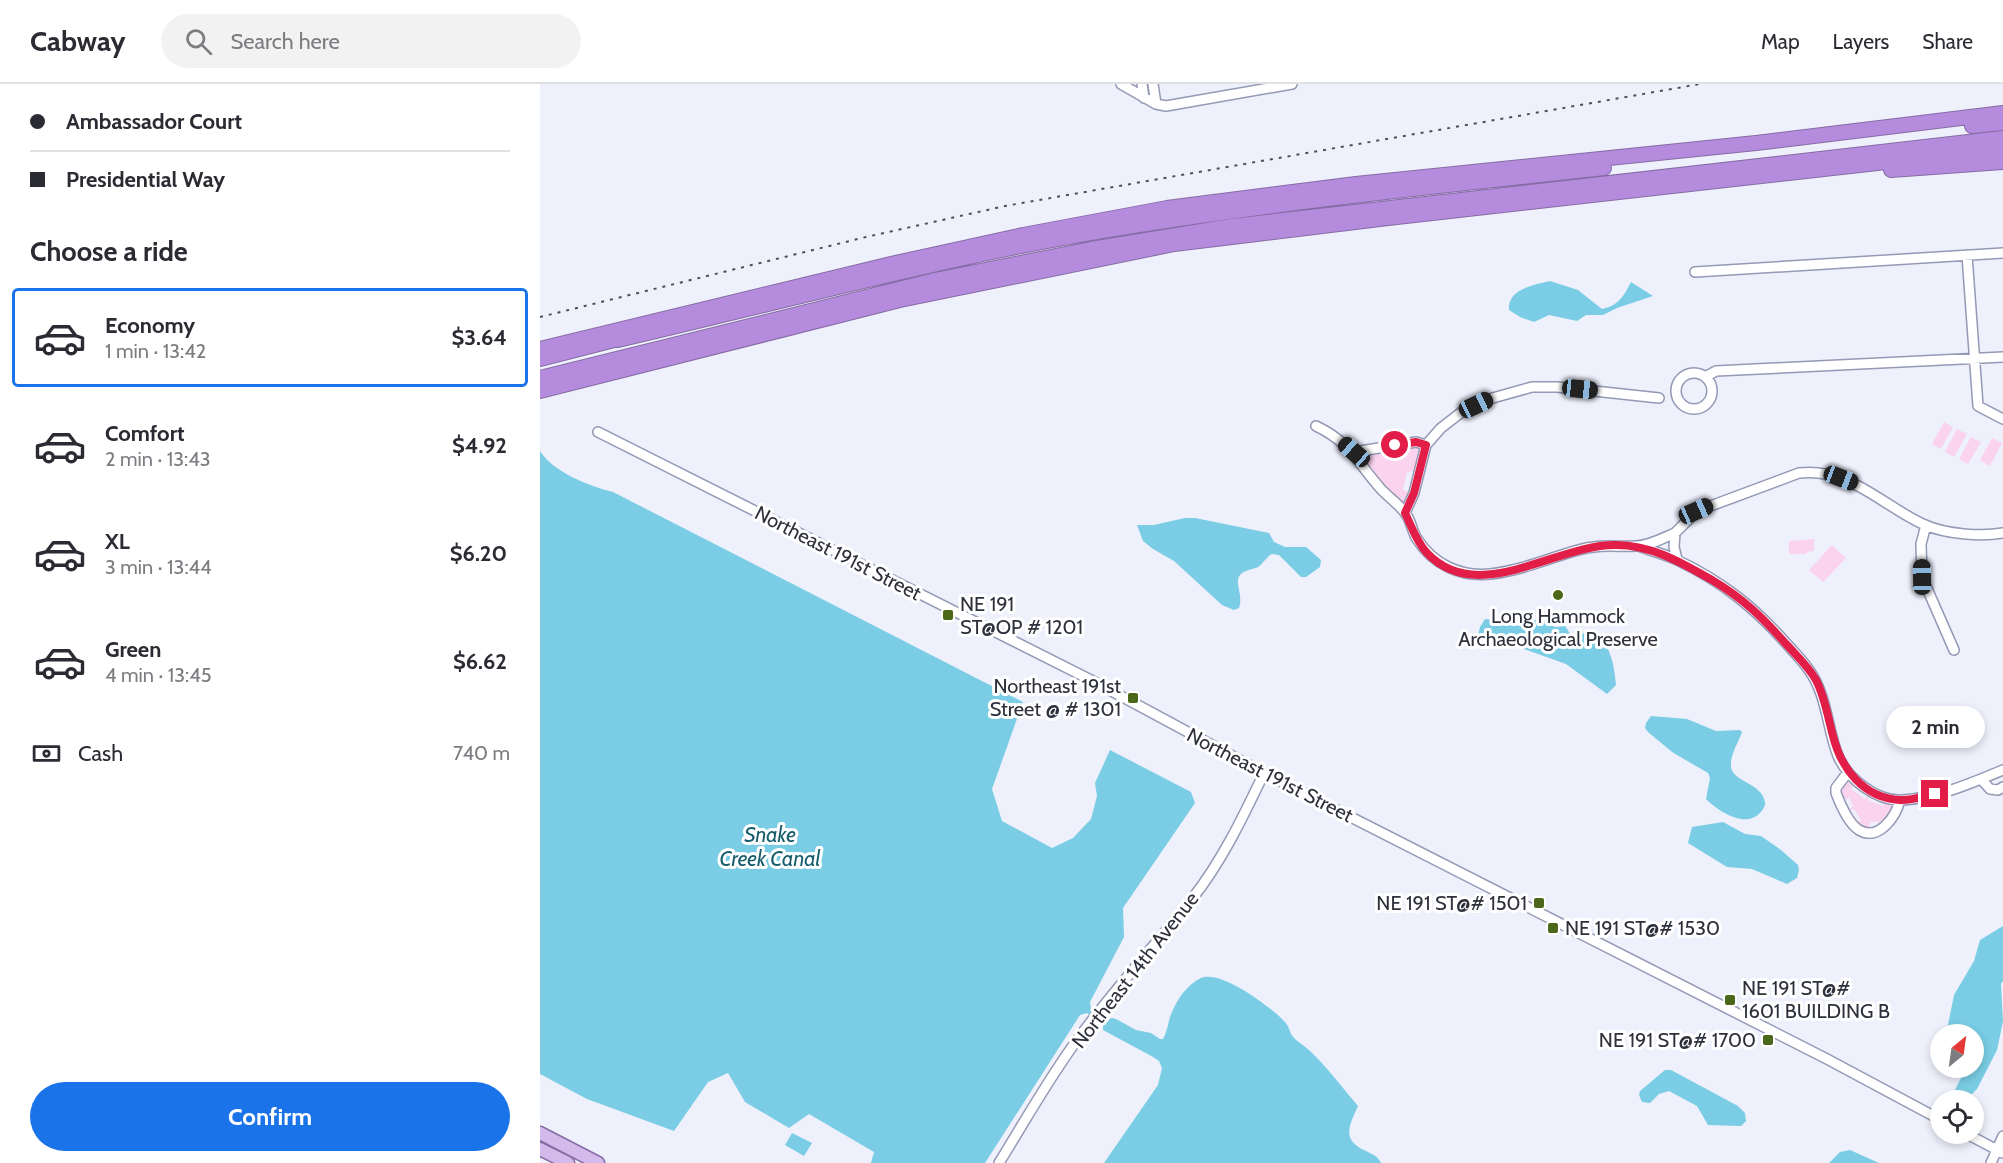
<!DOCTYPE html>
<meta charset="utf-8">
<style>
:root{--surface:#fff;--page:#f2f2f3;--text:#2b2b33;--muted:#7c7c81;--line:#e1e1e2;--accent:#1a73e8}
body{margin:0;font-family:Cabin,sans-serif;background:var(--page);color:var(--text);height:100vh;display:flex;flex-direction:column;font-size:22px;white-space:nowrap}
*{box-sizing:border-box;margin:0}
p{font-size:20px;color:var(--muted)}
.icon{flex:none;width:33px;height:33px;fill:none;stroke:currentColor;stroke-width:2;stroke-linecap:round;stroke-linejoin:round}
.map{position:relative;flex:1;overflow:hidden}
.panel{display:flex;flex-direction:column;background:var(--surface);width:540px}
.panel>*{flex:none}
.hud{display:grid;align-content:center;height:132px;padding:0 30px;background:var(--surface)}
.needle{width:39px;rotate:29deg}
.tools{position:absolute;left:1390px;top:940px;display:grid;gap:12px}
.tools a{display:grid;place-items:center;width:54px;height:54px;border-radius:50%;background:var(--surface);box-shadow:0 3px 9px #0003;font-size:30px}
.end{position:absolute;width:27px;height:27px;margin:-14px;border:8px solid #e11d48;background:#fff;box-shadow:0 0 0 3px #fff}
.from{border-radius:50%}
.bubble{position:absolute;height:42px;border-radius:21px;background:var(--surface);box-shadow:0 3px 9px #0003;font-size:20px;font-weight:700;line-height:42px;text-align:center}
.car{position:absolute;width:18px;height:36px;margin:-18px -9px;border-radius:8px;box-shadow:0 0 4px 2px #0007;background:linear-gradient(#222 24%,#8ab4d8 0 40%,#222 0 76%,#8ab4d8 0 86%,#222 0)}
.hud b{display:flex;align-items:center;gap:21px;height:57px;font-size:22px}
.hud b+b{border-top:2px solid var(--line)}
.hud i{width:15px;height:15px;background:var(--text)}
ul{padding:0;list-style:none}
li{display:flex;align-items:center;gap:18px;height:99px;margin:0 12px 9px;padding:0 18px;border:3px solid transparent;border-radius:6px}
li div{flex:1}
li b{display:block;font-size:22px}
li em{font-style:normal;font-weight:700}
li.active{border-color:var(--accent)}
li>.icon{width:54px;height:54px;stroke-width:1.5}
h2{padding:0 30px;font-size:27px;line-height:72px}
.pay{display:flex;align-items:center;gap:15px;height:66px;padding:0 30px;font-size:22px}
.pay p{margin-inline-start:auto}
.action{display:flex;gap:12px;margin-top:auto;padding:12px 30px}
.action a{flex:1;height:69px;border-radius:36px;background:var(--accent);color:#fff;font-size:24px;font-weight:700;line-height:69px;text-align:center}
header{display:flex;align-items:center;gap:36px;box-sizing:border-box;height:84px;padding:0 30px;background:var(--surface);border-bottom:2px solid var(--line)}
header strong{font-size:28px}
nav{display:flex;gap:33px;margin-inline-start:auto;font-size:21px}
.search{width:420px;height:54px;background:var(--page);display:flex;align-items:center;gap:15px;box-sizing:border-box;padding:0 21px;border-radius:33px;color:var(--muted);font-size:22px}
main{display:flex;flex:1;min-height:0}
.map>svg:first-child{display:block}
.green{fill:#fad3ee}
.water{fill:#7acde4}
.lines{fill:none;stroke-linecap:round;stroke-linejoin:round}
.minor-casing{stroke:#9499b5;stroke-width:12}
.major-casing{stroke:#866ca4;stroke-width:15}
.highway-casing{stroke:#866ca4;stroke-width:16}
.minor{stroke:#fff;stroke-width:9}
.major{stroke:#d3baeb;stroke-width:12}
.highway{stroke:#b58cdd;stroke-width:14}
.rail{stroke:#4c4e59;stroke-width:2;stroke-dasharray:3 6;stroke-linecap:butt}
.route{stroke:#e11d48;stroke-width:8}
.poi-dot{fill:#4b6719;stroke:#fff;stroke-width:2}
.labels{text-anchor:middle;stroke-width:6;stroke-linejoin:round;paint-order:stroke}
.street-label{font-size:20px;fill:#2e303b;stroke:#fff}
.poi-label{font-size:20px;fill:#2e303b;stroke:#fff;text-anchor:start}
.water-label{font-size:21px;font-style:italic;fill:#185d6d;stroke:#fff}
</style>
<header>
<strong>Cabway</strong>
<div class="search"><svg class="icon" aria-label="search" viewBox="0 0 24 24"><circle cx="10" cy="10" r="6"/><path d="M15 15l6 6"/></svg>Search here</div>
<nav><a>Map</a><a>Layers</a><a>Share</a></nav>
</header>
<main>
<section class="panel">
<div class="hud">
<b><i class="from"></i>Ambassador Court</b>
<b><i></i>Presidential Way</b>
</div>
<h2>Choose a ride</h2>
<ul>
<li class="active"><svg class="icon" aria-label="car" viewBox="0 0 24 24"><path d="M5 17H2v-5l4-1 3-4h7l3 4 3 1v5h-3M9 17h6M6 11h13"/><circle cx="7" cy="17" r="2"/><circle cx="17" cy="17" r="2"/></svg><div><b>Economy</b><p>1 min · 13:42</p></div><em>$3.64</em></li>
<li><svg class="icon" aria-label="car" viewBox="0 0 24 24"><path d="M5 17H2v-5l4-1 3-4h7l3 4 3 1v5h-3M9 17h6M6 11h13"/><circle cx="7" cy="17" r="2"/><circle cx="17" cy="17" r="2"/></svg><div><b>Comfort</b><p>2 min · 13:43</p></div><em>$4.92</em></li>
<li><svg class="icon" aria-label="car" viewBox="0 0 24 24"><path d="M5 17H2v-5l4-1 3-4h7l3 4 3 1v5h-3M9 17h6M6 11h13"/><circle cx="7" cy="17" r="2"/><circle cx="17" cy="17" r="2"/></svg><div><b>XL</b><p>3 min · 13:44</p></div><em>$6.20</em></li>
<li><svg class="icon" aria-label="car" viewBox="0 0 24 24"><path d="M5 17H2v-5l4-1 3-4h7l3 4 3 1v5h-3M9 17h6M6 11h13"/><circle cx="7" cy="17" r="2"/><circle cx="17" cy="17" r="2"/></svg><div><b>Green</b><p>4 min · 13:45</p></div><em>$6.62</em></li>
</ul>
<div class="pay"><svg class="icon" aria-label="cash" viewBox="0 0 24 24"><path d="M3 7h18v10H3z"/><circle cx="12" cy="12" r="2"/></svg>Cash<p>740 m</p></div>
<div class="action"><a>Confirm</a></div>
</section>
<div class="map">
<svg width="1463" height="1079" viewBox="0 0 1463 1079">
<rect width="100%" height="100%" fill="#eef0fc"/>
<!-- green -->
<path class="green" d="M1404,338L1413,343L1401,365L1392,360Z
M1417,345L1427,350L1414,373L1405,368Z
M1431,353L1441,358L1428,380L1419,375Z
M1452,354L1462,359L1450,382L1440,376Z
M876,362L880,364V370L874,387L867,388L863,406L869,408L864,421H862L836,394L824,376L827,370Z
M1274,455V467L1267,468V470H1249V457Z
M1292,461L1306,474L1283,498L1269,486Z
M1305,698L1314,700L1311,705L1325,715L1329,710L1328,716L1343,722L1345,717L1349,718L1353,723L1351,731L1339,741L1337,737L1330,739V744L1321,742L1317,739L1321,736L1314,725L1308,726L1313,722L1309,714L1304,716L1299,709L1300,704Z"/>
<!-- water -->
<path class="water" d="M1010,197L1038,206L1062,225C1078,222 1084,212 1091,198L1113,212L1077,224L1063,231H1046L1037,237L1009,231L994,238L980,233L969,226C967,205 994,201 1010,197Z
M0,367C13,388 49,402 73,408L483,618L452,705L462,737L512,764L533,754L551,735L557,712L555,699L570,666L651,708L655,719L583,824L584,853L550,918L551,925L567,936L572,934L576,935L596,946L611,949L620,955H623C627,948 628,940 630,933C636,917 645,902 661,894C680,885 731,923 744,937C751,944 748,948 755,955C759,959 765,962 769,966C787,983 802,1003 818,1022C809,1042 801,1056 826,1067C833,1071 837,1071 841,1079H564L618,1001L622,984L619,977L613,973L563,946V941L547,929L540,931L445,1079H331L334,1068L269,1030L249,1044L205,1018L188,989L168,998L134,1047L47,1015L0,990Z
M645,434H655L729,449L734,458L745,463H766L781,476L780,483L766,493H761L739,471L732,470C726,473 723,480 718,483C709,487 697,486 698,500C699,508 702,515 699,524L694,526L682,521L634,477L613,465L603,457L597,441H614Z
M988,534L1016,543L1025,542L1031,551L1035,552L1051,547C1071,558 1074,581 1076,601L1067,610L1026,580L950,553L941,554L938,551L940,543L945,535C960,537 974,540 988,534Z
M1111,632L1147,635L1176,647L1200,646L1202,648C1198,660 1190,670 1191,683C1193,698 1222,699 1225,718C1226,722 1222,727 1219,730C1204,744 1178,727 1166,715L1170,694L1168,689L1132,668L1108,648L1105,644L1106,639Z
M1183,738L1205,750L1221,752L1241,766L1258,781L1259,786L1257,794L1247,800L1212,785L1187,783L1148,759L1152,743Z
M1463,842V897L1461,900L1463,937L1457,966L1437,1005L1431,1011L1423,1013L1417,1010L1415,1006L1424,988L1423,984H1434V951H1406L1414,911L1434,877L1440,856Z
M1125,986H1131L1198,1022L1205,1029L1206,1037L1201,1042L1168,1041L1157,1022L1129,1007L1119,1010L1110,1019L1102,1018L1099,1011L1100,1007Z
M252,1049L272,1059L264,1072L245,1061Z
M1310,1066L1339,1079H1289L1300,1068Z"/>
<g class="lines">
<!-- minor casing -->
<g class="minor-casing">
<path id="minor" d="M581,0L616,20L626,22L752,0
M602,0L604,14
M613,0L616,20
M1427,171L1438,322L1463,335
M1155,188L1463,169
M1136 307a18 18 0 1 1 36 0a18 18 0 1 1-36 0Z
M1165,293L1176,287L1463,273
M776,342C810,358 817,378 840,404C848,413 859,420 866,430C871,437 872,447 877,455C893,480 920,493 950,490C980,487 1009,474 1038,466C1058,460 1076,463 1096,462C1109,462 1123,454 1135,449
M58,348L553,597L724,689L1287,975L1401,1036
M814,368L876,358L886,361
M865,429L874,409L886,361L901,344L923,327L949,315L992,303H1017L1119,314
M1386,441L1381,460L1382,493L1414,566
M1098,462C1111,467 1125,470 1137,476C1181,497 1213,522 1245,558C1253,567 1262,576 1269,586C1287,611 1287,644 1298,672C1308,695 1337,718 1363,716C1397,714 1432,699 1463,686
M1137,475L1134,463L1135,449L1157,427L1259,389C1310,383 1342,422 1385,441C1406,450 1441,453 1463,449
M1308,688L1296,704V709C1300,720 1309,740 1319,746C1339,758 1356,732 1360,716
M1441,695L1450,705L1458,706L1463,703
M1427,1050L1463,1069
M459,1079C485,1037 510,992 540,952C575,905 615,861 652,815C682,777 703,733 724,689
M1451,1079L1463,1052"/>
</g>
<!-- major casing -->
<g class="major-casing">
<path id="major" d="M0,1049L58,1079
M0,1065L28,1079"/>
</g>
<!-- highway casing -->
<g class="highway-casing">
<path id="highway" d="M1432,42L1463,39
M1351,86L1463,78
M78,256C251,216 423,168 599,141C753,117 909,101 1064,84
M0,265L351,180L483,151L627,124L816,100L1216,59L1463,29
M0,275L86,253
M0,294L395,196L551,165L692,142L1463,54
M0,307L360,216L634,160L848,134L1463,65"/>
</g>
<!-- minor -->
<use href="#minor" class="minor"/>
<!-- major -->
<use href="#major" class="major"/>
<!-- highway -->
<use href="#highway" class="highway"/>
<!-- rail -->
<path class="rail" d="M0,233L326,153L465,122L1160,0"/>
</g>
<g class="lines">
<!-- route -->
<path class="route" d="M855,361L876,358L886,361L874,409L865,429C872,443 876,457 887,469C938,523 1016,460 1076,461C1112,461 1142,479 1172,496C1204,515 1223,534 1247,561C1257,572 1269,583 1276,596C1285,613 1288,634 1293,652C1301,684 1323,714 1360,716C1371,717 1384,712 1395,710"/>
</g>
<!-- markers -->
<g class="poi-dot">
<circle cx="1018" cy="511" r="6"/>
<rect x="402" y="525" width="12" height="12" rx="3"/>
<rect x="587" y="608" width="12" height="12" rx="3"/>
<rect x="993" y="813" width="12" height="12" rx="3"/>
<rect x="1007" y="838" width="12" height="12" rx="3"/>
<rect x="1184" y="910" width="12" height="12" rx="3"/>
<rect x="1222" y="950" width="12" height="12" rx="3"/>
</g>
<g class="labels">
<!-- street labels -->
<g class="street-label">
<text transform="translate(298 469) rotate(27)" y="7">Northeast 191st Street</text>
<text transform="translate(730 691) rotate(27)" y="7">Northeast 191st Street</text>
<text transform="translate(595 886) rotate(-52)" y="7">Northeast 14th Avenue</text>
</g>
<!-- poi labels -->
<g class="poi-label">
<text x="420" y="527">NE 191<tspan x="420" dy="23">ST@OP # 1201</tspan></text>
<text x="1018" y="539" text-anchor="middle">Long Hammock<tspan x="1018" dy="23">Archaeological Preserve</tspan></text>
<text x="581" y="609" text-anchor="end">Northeast 191st<tspan x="581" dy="23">Street @ # 1301</tspan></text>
<text x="987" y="826" text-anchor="end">NE 191 ST@# 1501</text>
<text x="1025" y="851">NE 191 ST@# 1530</text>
<text x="1202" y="911">NE 191 ST@#<tspan x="1202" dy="23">1601 BUILDING B</tspan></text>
<text x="1216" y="963" text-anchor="end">NE 191 ST@# 1700</text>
</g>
<!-- water labels -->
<g class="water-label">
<text x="230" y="758">Snake<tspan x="230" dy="24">Creek Canal</tspan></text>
</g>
</g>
</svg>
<div class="tools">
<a><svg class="needle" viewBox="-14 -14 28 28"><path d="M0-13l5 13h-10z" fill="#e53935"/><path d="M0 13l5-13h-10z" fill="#7c7c81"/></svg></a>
<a><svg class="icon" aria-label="locate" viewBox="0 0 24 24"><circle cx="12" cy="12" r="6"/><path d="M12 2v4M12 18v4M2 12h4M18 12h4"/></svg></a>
</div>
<i class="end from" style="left:855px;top:361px"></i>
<i class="end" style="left:1395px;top:710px"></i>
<div class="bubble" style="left:1346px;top:622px;width:99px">2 min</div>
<i class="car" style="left:1040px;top:305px;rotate:96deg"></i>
<i class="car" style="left:936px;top:321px;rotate:65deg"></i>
<i class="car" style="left:814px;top:368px;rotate:311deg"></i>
<i class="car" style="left:1301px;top:394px;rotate:111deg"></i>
<i class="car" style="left:1156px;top:427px;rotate:66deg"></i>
<i class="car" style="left:1382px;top:493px;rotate:359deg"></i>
</div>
</main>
